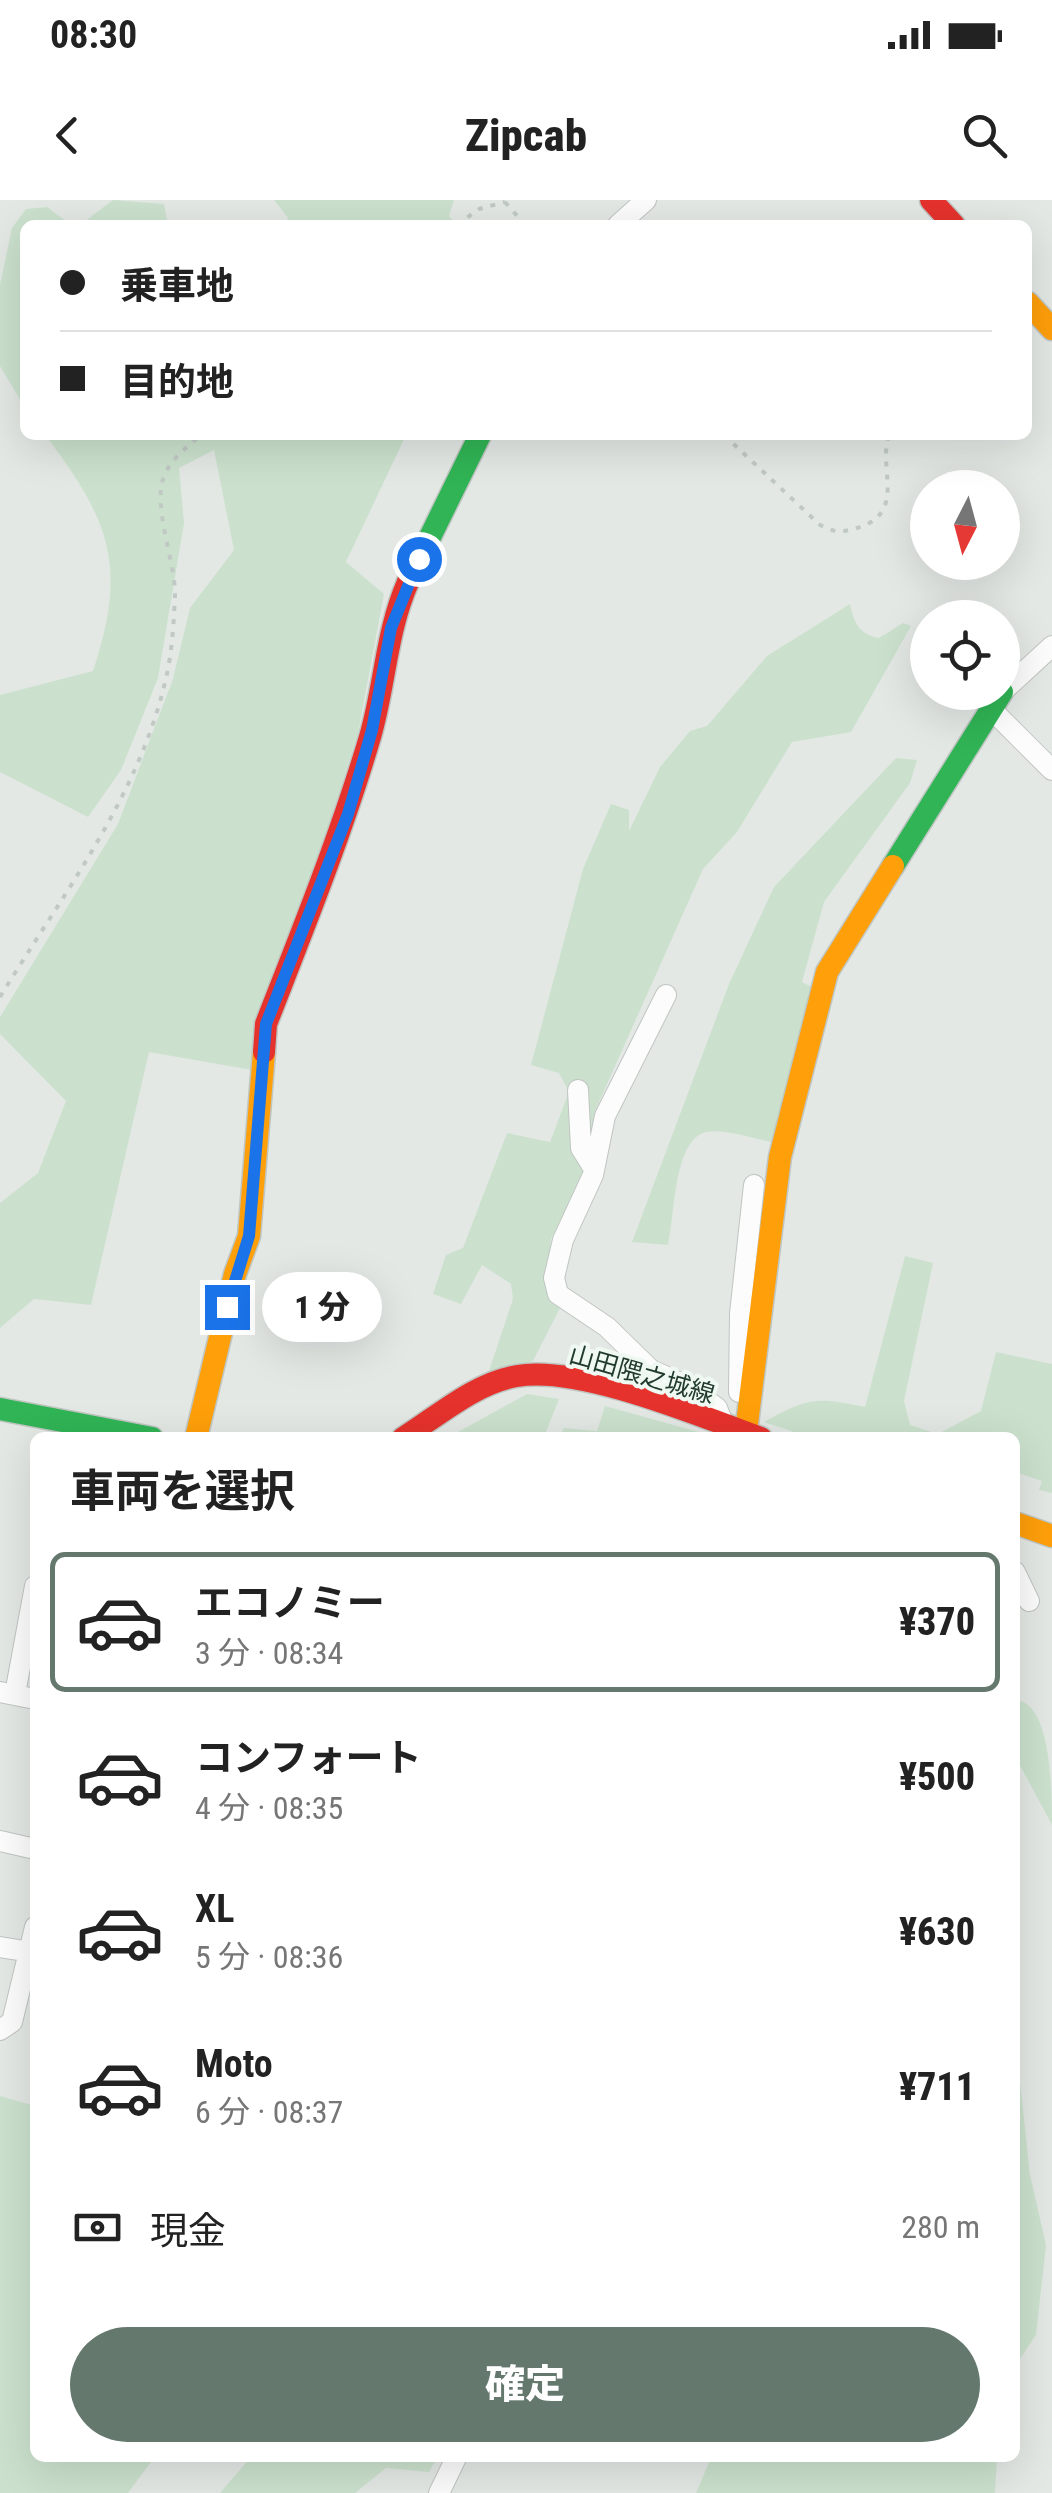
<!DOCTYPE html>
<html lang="ja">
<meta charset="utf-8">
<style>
:root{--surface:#fff;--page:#f2f2f2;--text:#222;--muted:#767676;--line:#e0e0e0;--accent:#65786e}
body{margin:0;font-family:"Roboto Condensed","Noto Sans JP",sans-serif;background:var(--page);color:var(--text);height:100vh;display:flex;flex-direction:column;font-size:38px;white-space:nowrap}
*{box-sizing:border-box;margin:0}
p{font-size:32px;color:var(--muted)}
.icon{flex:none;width:55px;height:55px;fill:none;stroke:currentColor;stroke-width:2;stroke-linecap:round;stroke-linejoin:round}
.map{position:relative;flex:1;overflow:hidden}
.sheet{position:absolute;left:30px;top:1232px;width:990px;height:1030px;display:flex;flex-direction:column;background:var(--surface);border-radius:15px;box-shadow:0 10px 40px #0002}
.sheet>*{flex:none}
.hud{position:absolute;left:20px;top:20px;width:1012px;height:220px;border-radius:15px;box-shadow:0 10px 40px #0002;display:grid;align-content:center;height:220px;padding:0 40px;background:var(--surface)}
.needle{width:65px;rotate:186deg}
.tools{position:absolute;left:910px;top:270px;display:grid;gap:20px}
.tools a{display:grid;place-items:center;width:110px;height:110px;border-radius:50%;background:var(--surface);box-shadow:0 10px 40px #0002;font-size:50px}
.end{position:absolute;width:45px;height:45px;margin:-22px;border:12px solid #1a73e8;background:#fff;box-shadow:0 0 0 5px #fff}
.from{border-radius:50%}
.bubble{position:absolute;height:70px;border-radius:35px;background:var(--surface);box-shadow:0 10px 40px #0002;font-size:32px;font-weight:800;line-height:70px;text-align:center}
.hud b{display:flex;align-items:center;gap:35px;height:95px;font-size:38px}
.hud b+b{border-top:2px solid var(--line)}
.hud i{width:25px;height:25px;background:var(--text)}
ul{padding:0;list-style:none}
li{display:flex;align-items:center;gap:30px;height:140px;margin:0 20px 15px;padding:0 20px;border:5px solid transparent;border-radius:15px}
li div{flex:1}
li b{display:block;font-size:38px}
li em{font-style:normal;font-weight:800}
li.active{border-color:var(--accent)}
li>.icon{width:90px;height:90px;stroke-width:1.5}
h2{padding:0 40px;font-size:45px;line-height:120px}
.pay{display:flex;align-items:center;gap:25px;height:110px;padding:0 40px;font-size:38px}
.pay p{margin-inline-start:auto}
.cta{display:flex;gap:20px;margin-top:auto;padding:20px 40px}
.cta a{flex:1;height:115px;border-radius:60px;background:var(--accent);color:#fff;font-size:40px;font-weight:800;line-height:115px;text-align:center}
.status{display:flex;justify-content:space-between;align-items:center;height:70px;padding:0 50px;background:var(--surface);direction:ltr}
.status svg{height:28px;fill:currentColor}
header{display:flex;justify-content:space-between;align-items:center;height:130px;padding:0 40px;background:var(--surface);font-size:45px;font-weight:800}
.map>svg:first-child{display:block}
.green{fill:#cbe1cd}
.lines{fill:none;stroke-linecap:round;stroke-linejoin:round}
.street-casing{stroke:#c0c5c2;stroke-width:22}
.fast-casing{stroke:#bfc6c2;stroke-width:25}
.slow-casing{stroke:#bfc6c2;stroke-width:25}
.jam-casing{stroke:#bfc6c2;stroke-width:25}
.path{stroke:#c0c9c3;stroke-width:4;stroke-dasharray:5 8;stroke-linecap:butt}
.street{stroke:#fbfcfb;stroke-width:20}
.fast{stroke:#30b455;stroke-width:22}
.slow{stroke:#ff9f0a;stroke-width:22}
.jam{stroke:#e5322d;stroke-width:22}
.route{stroke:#1a73e8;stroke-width:12}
.labels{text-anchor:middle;stroke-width:8;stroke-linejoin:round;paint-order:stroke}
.street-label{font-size:25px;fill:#213b2e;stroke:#f0f8f2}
</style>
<div class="status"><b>08:30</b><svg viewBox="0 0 49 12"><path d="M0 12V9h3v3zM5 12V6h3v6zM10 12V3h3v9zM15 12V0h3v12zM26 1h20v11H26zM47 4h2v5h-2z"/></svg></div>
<header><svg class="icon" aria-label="back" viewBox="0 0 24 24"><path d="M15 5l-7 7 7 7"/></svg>Zipcab<svg class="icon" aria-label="search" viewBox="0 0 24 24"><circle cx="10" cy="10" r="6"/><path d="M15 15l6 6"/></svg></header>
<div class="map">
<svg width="1052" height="2293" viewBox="0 0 1052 2293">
<rect width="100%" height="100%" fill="#e3e8e5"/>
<!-- green -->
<path class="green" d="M113,0L164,4L168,25H80Z
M274,0H454L449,16L457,25H286L288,18Z
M47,7L71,25H25V208L0,166V85L12,28L26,9Z
M45,235H406L346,362L384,394L358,533L252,870L149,852L91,1105L34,1099L0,1128V1003L38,973L66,901L0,834V817L118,624L173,479L190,408L234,350L214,250L179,268L184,323L158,478L121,570L88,617L0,572V495L93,471C128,366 110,320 45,235Z
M850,404C854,423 859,434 879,438L903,423L911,426L851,532L792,542L737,632L703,669L595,911L584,973L551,1039L546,1081L561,1106L533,1161L488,1174L513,1099L511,1084L482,1065L461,1104L433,1094L446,1055L463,1048L507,933L550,942L569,892L559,873L531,865L583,669L611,604L629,610V631L660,567L690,531L707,526L767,456Z
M896,558L917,560L910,583L824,702L802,782L812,787L775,943C756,939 724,928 706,932C673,940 675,1017 668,1045L632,1042L729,784L774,687Z
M905,1056L933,1063L904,1201L910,1225L938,1234L981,1211L996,1152L1052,1164V1293L1039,1290L1042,1281L1015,1272V1238L809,1237L764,1222C809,1197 817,1197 865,1207Z
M527,1194L559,1199L544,1237H449Z
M605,1206L706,1234L704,1238L559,1237L564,1228L597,1231Z
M1015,1500C1052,1501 1052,1594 1052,1625L1015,1556Z
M1015,1836L1030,1975L1046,2045L1036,2135L1015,2166Z
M0,1896L35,1906V2258H154L128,2293H0Z
M250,2258H437L429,2272L386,2268L355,2293H220Z
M711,2258H997L995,2293H696Z"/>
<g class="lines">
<!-- street casing -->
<g class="street-casing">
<path id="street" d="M618,25L646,0
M1002,492L1052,446
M991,509L1052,570
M666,795L605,916L593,975L563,1040L554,1078L558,1094L607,1127L651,1170L689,1187L717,1208L726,1231
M578,890L581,948L594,969
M739,1192L740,1114L754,985
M1015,1372L1029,1401
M0,1492L35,1499
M15,1494L35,1386
M0,1641L35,1649
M0,1747L31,1752
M0,1830L12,1822L35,1727
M439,2293L456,2258"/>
</g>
<!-- fast casing -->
<g class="fast-casing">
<path id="fast" d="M408,382L480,235
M893,666L1002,492
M0,1209L152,1238"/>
</g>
<!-- slow casing -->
<g class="slow-casing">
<path id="slow" d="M1028,103L1052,129
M746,1232L780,957L827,772L893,666
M196,1238L235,1074L249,1036L264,852
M1015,1323L1052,1336"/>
</g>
<!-- jam casing -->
<g class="jam-casing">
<path id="jam" d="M931,0L954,25
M264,852L266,824C303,729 341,635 370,537C385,486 386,432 408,382
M403,1238C438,1216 475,1183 517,1176C580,1165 700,1216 761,1238"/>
</g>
<!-- path -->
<path class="path" d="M505,2L525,25
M457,25L479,9L505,2
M724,235L820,325L837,332C915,323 876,272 889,235
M0,797C61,697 140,595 166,478C172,453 174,421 175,394C175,359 151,304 165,274C173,257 187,247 201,235"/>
<!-- street -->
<use href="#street" class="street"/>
<!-- fast -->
<use href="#fast" class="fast"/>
<!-- slow -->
<use href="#slow" class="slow"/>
<!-- jam -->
<use href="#jam" class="jam"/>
</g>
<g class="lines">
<!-- route -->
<path class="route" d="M227,1107L249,1036L266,824L348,614L372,530L391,428L419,359"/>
</g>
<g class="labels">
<!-- street labels -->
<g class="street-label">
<text transform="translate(642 1174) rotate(16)" y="9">山田隈之城線</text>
</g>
</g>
</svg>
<div class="tools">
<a><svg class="needle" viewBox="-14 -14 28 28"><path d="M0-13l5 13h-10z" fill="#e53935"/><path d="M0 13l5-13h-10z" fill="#767676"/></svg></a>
<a><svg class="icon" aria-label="locate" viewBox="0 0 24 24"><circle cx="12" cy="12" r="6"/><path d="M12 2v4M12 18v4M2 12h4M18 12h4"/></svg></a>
</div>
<i class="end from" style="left:419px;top:359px"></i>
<i class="end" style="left:227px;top:1107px"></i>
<div class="bubble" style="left:262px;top:1072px;width:120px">1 分</div>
<div class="hud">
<b><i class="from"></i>乗車地</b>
<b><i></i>目的地</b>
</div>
<section class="sheet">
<h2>車両を選択</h2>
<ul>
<li class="active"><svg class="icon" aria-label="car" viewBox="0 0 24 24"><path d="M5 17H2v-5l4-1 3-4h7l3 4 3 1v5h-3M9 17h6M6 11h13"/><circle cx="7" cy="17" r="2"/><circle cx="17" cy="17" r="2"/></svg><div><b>エコノミー</b><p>3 分 · 08:34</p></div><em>¥370</em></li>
<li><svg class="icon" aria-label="car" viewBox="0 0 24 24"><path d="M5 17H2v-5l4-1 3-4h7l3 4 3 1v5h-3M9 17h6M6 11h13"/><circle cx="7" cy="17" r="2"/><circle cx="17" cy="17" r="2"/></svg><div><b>コンフォート</b><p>4 分 · 08:35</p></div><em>¥500</em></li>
<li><svg class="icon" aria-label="car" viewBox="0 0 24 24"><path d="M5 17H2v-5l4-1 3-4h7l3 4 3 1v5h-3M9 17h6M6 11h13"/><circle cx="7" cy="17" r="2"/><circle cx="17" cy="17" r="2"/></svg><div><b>XL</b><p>5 分 · 08:36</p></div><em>¥630</em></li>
<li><svg class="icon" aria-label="car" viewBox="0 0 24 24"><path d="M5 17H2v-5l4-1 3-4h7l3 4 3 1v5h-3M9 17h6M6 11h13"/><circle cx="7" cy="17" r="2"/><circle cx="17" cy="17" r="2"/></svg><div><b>Moto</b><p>6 分 · 08:37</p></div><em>¥711</em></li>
</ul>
<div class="pay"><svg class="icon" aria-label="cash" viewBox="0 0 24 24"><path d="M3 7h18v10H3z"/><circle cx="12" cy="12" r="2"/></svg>現金<p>280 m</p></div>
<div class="cta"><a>確定</a></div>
</section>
</div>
